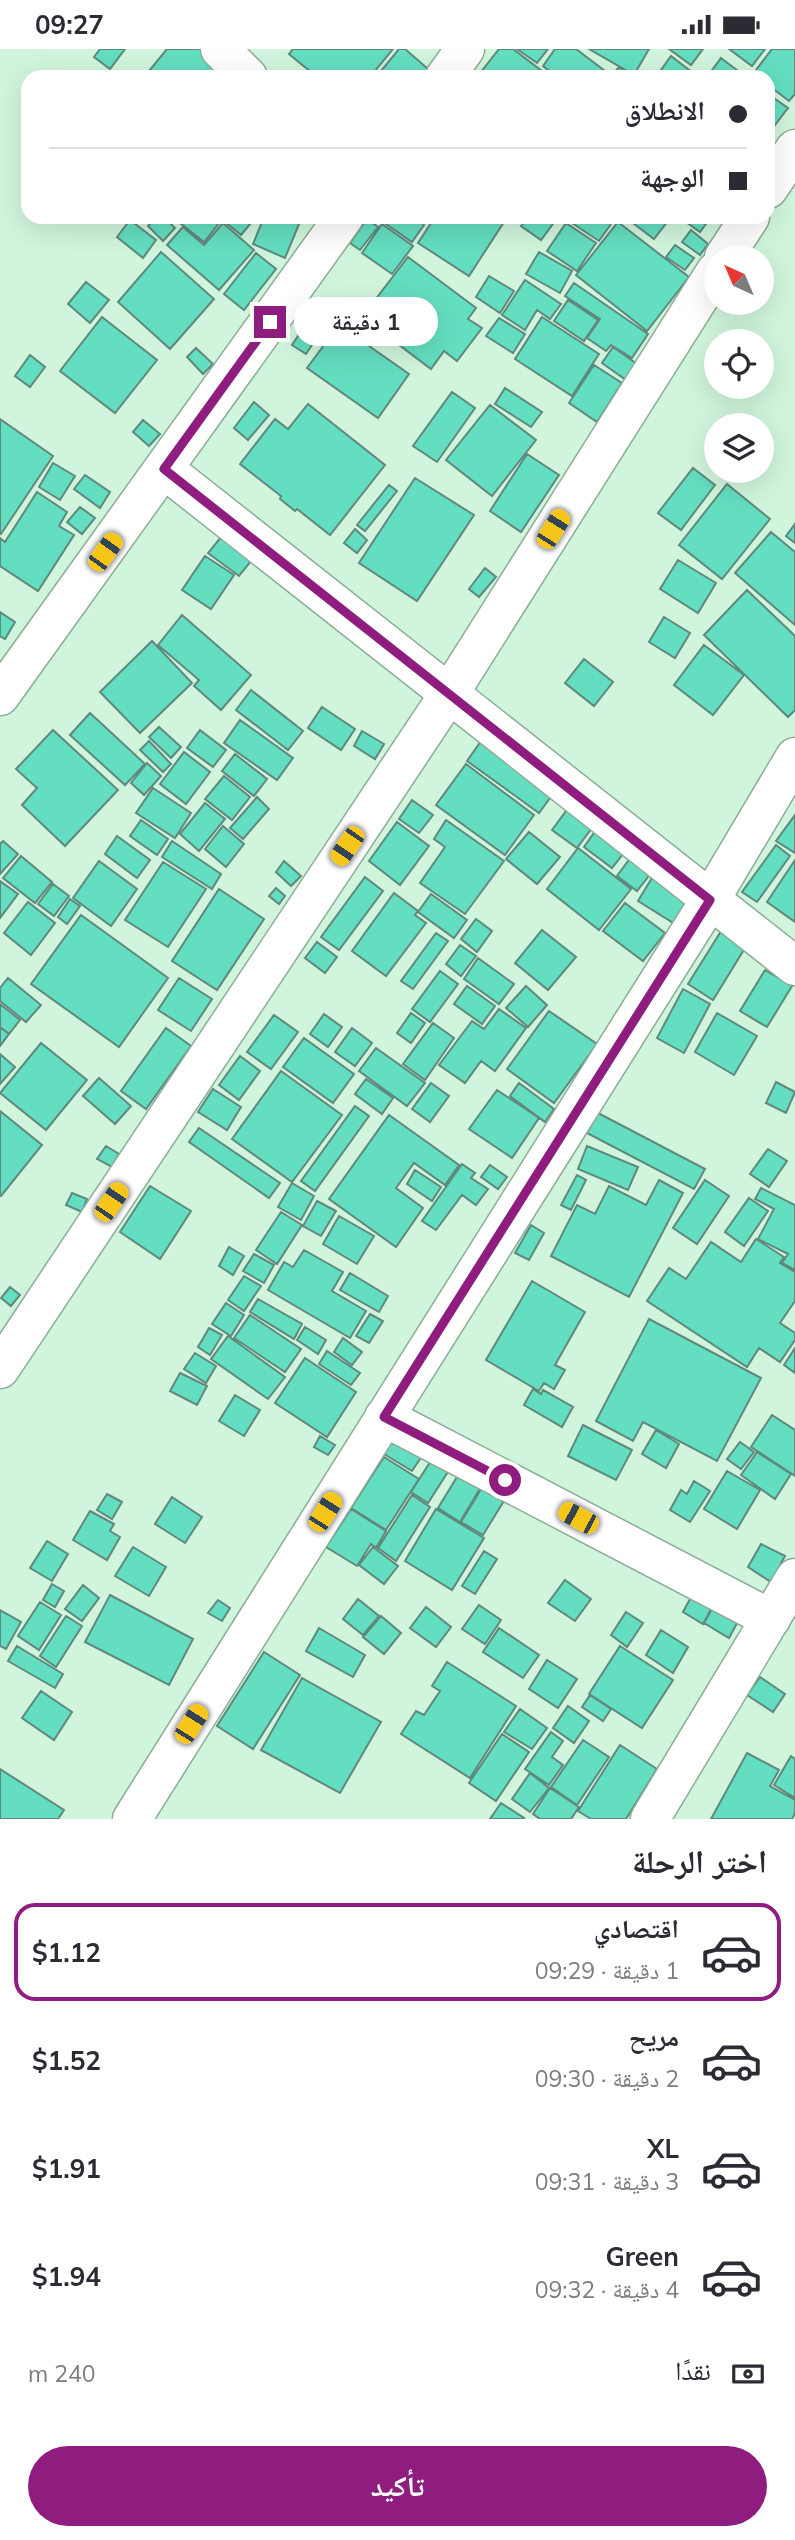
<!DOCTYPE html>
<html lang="ar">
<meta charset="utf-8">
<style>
:root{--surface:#fff;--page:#f2f2f3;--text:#2b2b33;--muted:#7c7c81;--line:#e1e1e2;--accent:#8e1d7f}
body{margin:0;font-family:Mulish,"Noto Naskh Arabic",sans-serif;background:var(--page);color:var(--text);direction:rtl;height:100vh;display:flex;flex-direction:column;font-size:26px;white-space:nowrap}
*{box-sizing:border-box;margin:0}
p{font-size:23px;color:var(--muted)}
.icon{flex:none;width:38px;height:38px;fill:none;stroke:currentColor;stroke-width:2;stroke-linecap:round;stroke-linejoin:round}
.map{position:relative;height:1770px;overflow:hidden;direction:ltr}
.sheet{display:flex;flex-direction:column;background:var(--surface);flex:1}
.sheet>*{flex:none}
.top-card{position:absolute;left:21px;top:21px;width:754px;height:154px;border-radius:21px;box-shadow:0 7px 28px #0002;direction:rtl;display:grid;align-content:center;height:154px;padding:0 28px;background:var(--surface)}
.needle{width:46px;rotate:316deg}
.controls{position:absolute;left:704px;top:196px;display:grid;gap:14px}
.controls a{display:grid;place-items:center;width:70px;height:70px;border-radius:50%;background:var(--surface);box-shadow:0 7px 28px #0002;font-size:35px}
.end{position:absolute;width:32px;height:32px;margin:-16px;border:9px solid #8e1d7f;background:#fff;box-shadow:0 0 0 4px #fff}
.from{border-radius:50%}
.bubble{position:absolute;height:49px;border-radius:24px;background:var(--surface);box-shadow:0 7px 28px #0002;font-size:23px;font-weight:700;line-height:49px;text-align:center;direction:rtl}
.car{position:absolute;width:21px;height:42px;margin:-21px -10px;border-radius:9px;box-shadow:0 0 5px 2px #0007;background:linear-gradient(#f5c518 24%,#345 0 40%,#f5c518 0 76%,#345 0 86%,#f5c518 0)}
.top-card b{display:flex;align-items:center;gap:24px;height:66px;font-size:26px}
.top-card b+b{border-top:2px solid var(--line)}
.top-card i{width:18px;height:18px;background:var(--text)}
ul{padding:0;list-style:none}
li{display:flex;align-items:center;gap:21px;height:98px;margin:0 14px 10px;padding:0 14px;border:4px solid transparent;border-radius:21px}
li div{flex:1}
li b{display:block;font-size:26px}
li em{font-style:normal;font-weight:700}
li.active{border-color:var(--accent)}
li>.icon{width:63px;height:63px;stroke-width:1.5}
h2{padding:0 28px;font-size:32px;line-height:84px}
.pay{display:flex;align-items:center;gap:18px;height:77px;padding:0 28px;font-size:26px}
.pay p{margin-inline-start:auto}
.primary-button{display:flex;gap:14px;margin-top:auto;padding:14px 28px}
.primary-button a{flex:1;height:80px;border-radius:42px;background:var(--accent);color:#fff;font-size:28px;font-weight:700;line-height:80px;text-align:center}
.status{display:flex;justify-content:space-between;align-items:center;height:49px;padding:0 35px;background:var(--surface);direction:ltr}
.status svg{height:19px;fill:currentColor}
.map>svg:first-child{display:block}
.building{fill:#64dec0;stroke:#5f897d;stroke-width:2}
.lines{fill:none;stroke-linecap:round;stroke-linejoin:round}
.minor-casing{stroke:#8bad95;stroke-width:41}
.minor{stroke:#fff;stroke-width:38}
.route{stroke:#8e1d7f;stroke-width:9}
</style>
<div class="status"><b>09:27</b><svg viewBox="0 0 49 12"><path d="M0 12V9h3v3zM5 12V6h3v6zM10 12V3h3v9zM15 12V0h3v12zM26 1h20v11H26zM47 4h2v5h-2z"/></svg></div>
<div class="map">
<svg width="795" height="1770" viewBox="0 0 795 1770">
<rect width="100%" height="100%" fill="#d1f5dc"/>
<!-- building -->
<path class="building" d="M100,0H125L110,20L94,8Z
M167,0H211L223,28H195L190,23L186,28H144Z
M293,0H393L370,28H317L289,5Z
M399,0H405L435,26L433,28H376Z
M499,0H513L550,28H477Z
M517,0H548L537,14Z
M555,0H576L609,25L607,28H557L543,17Z
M589,0H649L634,26Z
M669,0H703L691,16Z
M729,0H765L752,17Z
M772,0H795V45L789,52L768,36V28H757L753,25Z
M671,7L693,24L690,28H656Z
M721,9L746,28H707Z
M619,18L631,28H611Z
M768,45L788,59L768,85Z
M156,168H164L175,179L163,192L148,177Z
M185,168H224L204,193L180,174Z
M227,168H256L241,186L224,172Z
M264,168H302L285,209L253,195Z
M391,168H414L424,176L412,193L386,175Z
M435,168H497L504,173L469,227L418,194Z
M528,168H558L541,191L521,177Z
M563,168H616L599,192Z
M625,168H671L654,190Z
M679,168H711L700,183Z
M367,170L378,178L360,201L350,194Z
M130,171L156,191L143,209L117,188Z
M618,173L689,228L647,282L576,226Z
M223,174L254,201L219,241L167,196L183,178L204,196Z
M566,174L596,194L577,222L547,202Z
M382,175L413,197L392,225L362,204Z
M691,181L708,195L700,206L682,193Z
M675,196L694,209L685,221L666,208Z
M161,203L214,250L170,300L118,253Z
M539,203L572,222L560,244L526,225Z
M256,204L276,220L244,261L224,245Z
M408,208L476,259L468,270L482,279L457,312L444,302L431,320L362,268Z
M489,227L514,242L500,264L476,248Z
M525,231L561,255L550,270L537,261L525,281L502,266Z
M86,233L109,251L90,274L68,255Z
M574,234L648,285L632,309L611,296L606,302L587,289L600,270L565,247Z
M568,251L598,271L584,292L554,272Z
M321,252L335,262L306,305L292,296Z
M102,268L157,311L115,364L60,322Z
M542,268L599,305L572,347L515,310Z
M499,269L525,285L513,304L486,287Z
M339,276L409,325L378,369L307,319Z
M613,298L637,315L626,331L602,314Z
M196,299L213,315L203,325L187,308Z
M30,306L45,318L30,338L15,327Z
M594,316L622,334L597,373L569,354Z
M505,339L542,363L531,378L495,355Z
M452,343L475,359L437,413L413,397Z
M254,353L269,366L248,391L234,379Z
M308,355L385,416L330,486L297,460L295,462L280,450L281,447L240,415L275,370L288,380Z
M490,356L536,391L492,447L446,411Z
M0,370L53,407L1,485L0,484Z
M143,371L160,385L149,397L133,383Z
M527,405L559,426L521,483L490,462Z
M53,414L75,427L60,451L39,438Z
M693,419L715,436L681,481L658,464Z
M85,426L110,443L100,459L74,440Z
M415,429L474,466L417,552L359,514Z
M727,435L770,470L722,530L679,496Z
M389,436L397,442L365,482L357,476Z
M37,443L67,463L59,477L74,486L38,542L0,517V489L5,493Z
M80,458L95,469L82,485L67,473Z
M795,475V494L786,487Z
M355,480L367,491L357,504L344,494Z
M226,482L256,506L239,527L208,504Z
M771,483L795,503V576L735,524Z
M205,507L234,526L211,560L182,541Z
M678,511L716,534L698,564L660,540Z
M485,519L496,528L479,548L469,540Z
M747,541L795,587V661L788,668L704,586Z
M0,563L15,573L5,590L0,587Z
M182,566L251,626L221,661L194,637L199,631L158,596Z
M664,568L690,584L675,609L649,593Z
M152,592L192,634L140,684L100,643Z
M704,596L744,626L713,666L674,636Z
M584,610L613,633L594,657L565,634Z
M251,641L303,682L288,701L236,661Z
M322,658L355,680L341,701L308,679Z
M90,664L145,715L125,736L70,686Z
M240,671L293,709L277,731L224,694Z
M159,678L181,698L171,709L149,688Z
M53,681L118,741L65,797L22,756L37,739L16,720Z
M200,681L226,701L213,718L187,699Z
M362,682L384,695L375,710L354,697Z
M486,685L558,738L539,764L467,712Z
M149,692L171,715L163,723L140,701Z
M184,703L210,723L186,755L160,735Z
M235,705L267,730L254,747L222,722Z
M147,714L161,727L144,746L131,734Z
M466,715L534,766L505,806L436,756Z
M224,727L250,748L232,771L205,750Z
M153,739L191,764L175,789L136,764Z
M257,748L269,760L243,790L230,779Z
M412,751L433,766L419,784L399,770Z
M205,754L225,770L199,802L180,785Z
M572,754L597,772L577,799L552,781Z
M795,766V804L776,792Z
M141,771L168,790L157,806L130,787Z
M446,771L504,812L465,865L420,834L445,798L434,790Z
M397,773L429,797L400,836L369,812Z
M601,774L630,796L612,819L584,798Z
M223,777L244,795L226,818L205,800Z
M529,783L560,808L537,835L506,810Z
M117,787L150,811L137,829L105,805Z
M3,792L18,805L0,825V795Z
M172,792L221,825L212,840L162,808Z
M776,796L790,807L757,853L742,843Z
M578,799L631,840L599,881L547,840Z
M634,804L655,819L637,842L617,827Z
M21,807L52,833L35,854L3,829Z
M795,811V873L767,853Z
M99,812L137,840L111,877L73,849Z
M284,812L301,827L291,837L276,823Z
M163,813L206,840L168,898L125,871Z
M658,819L695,843L675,875L638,852Z
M365,828L383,842L339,901L321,888Z
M0,832L18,845L0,869Z
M53,835L69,847L54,867L38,855Z
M276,839L285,847L279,855L269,847Z
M219,840L264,870L217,941L172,912Z
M394,844L418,862L415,866L426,874L386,927L352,902Z
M431,845L467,871L454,889L418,863Z
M70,850L80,857L67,875L58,868Z
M28,853L55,874L31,906L4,884Z
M625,854L665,884L643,912L603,882Z
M81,866L168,929L119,998L31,935Z
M476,870L492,882L477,903L461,890Z
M728,871L753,886L713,951L688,935Z
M542,881L576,908L548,941L515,914Z
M436,884L448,892L413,940L401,932Z
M317,893L337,908L325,924L305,909Z
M460,896L476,907L461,927L446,915Z
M478,909L514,935L499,955L464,930Z
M765,921L792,937L767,978L740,962Z
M440,922L458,935L430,973L412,960Z
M8,929L41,956L26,973L0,952V939Z
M179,929L212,950L191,982L158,961Z
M467,937L495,957L482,975L454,955Z
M526,937L547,956L528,978L506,959Z
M683,940L710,955L684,1004L657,989Z
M0,955L20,971L9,985L0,978Z
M499,960L526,979L495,1022L481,1012L465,1034L439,1016L472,972L484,980Z
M549,962L597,995L554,1054L507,1020Z
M411,964L425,974L411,994L397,984Z
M717,964L757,987L734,1026L695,1003Z
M324,965L342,978L328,998L310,985Z
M274,966L298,983L271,1020L247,1003Z
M433,974L454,989L425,1031L403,1015Z
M0,978L9,985L0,997Z
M166,979L191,997L146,1060L121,1042Z
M352,979L372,994L355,1017L335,1003Z
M304,989L354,1025L333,1054L283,1018Z
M41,994L87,1031L46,1081L0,1044Z
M376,999L425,1034L407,1057L359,1022Z
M0,1005L15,1018L0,1035Z
M240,1007L260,1022L239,1051L219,1036Z
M281,1022L342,1066L292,1133L232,1090Z
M99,1029L131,1057L115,1075L83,1047Z
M366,1030L393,1049L382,1065L355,1045Z
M776,1033L795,1043L786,1064L766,1054Z
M431,1034L449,1047L430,1073L412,1060Z
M519,1034L554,1060L545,1073L510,1047Z
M213,1040L241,1058L227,1081L198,1063Z
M497,1041L539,1069L512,1109L469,1080Z
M355,1057L369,1067L315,1142L301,1132Z
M0,1062L42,1096L1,1147L0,1146Z
M598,1064L705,1120L694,1140L587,1084Z
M389,1066L459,1116L445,1136L414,1114L396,1139L423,1159L396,1198L329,1150Z
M199,1079L280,1134L269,1149L189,1093Z
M106,1097L119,1105L112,1118L97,1110Z
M587,1097L638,1118L628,1141L578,1120Z
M768,1100L787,1112L769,1138L750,1125Z
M462,1115L475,1124L471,1129L488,1140L476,1156L462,1146L436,1181L422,1172Z
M490,1116L507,1128L498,1140L481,1128Z
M415,1121L441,1138L432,1152L407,1135Z
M577,1126L586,1131L571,1161L561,1156Z
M659,1131L683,1144L629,1248L551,1207L577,1156L595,1165L609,1137L646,1156Z
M705,1131L729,1147L697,1195L673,1179Z
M292,1134L314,1147L301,1171L278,1158Z
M150,1137L191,1162L160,1210L120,1183Z
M761,1139L795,1156V1221L782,1214L788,1205L758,1190L774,1160L755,1150Z
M72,1144L87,1150L82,1163L66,1156Z
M749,1149L768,1162L744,1197L725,1183Z
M317,1152L336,1162L321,1187L303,1177Z
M281,1163L302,1176L277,1215L256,1201Z
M339,1167L374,1187L357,1215L323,1195Z
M531,1176L544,1184L529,1211L515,1204Z
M756,1190L784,1208L780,1214L795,1223V1252L780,1274L795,1284V1291L780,1313L759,1299L747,1318L647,1252L669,1219L686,1230L711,1193L741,1213Z
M229,1198L244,1207L233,1226L219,1217Z
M304,1201L343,1223L332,1242L366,1262L350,1289L268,1241L284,1213L293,1218Z
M254,1205L274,1216L264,1234L243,1222Z
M350,1224L388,1247L379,1263L340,1241Z
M244,1227L261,1237L244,1262L228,1251Z
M532,1232L585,1263L555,1316L565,1321L554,1340L544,1334L539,1342L486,1311Z
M10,1238L20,1246L11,1257L1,1249Z
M258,1250L302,1275L294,1290L250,1263Z
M226,1254L244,1266L231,1287L212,1275Z
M370,1265L383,1272L369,1294L356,1287Z
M250,1266L301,1300L285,1323L234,1289Z
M649,1270L761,1329L717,1412L643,1373L633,1392L596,1372Z
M305,1278L326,1291L318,1305L297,1291Z
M209,1279L222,1286L210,1306L198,1298Z
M228,1287L285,1328L268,1350L211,1310Z
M343,1289L362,1303L352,1316L334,1303Z
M795,1299V1324L784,1316Z
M327,1302L360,1324L351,1336L319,1315Z
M195,1304L216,1317L206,1334L184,1320Z
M305,1309L356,1343L327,1388L275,1354Z
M180,1324L207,1337L197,1356L170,1342Z
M533,1340L541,1345L543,1341L573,1358L562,1378L524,1356Z
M235,1346L260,1361L244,1387L219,1372Z
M772,1366L795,1381V1427L751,1398Z
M583,1376L632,1401L616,1431L568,1407Z
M656,1381L679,1395L666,1419L642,1405Z
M398,1383L426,1401L412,1422L384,1405Z
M320,1387L335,1396L328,1406L314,1398Z
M740,1393L754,1403L741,1420L727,1410Z
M757,1403L791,1425L775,1450L741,1426Z
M434,1407L451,1418L428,1454L411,1443Z
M384,1408L419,1430L386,1481L351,1459Z
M463,1418L485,1431L460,1473L438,1459Z
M727,1422L760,1441L737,1480L704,1460Z
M488,1429L510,1442L483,1486L461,1473Z
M694,1432L710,1442L690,1473L670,1461L681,1441L687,1445Z
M107,1445L122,1453L112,1470L97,1461Z
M412,1446L430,1458L396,1512L378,1499Z
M172,1448L202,1468L185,1494L155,1475Z
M351,1460L386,1482L376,1499L371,1495L357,1517L326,1498Z
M436,1460L484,1489L452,1541L405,1512Z
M90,1462L114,1475L110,1482L120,1488L107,1511L73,1491Z
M47,1492L68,1505L52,1532L30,1519Z
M761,1495L785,1507L771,1533L748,1518Z
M133,1498L166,1518L149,1547L115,1527Z
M373,1498L398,1517L384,1535L359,1516Z
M484,1502L497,1510L475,1545L462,1537Z
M565,1531L591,1550L575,1572L548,1554Z
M52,1535L64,1542L55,1558L43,1551Z
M83,1536L99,1549L82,1572L65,1560Z
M695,1541L715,1553L703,1575L683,1563Z
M110,1546L193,1590L169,1636L85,1593Z
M358,1550L379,1567L363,1586L343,1570Z
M218,1551L230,1559L222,1572L208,1564Z
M717,1551L742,1565L729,1589L704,1574Z
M40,1553L61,1566L39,1601L18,1587Z
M479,1556L501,1571L485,1595L462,1580Z
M426,1558L451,1578L436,1598L410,1579Z
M0,1561L21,1573L6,1600L0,1597Z
M626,1563L643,1574L627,1598L611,1586Z
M66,1567L82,1577L56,1618L40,1607Z
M381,1567L401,1584L384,1605L363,1588Z
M319,1579L365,1606L353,1628L306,1602Z
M499,1579L539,1606L523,1629L483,1603Z
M661,1581L688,1598L673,1624L646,1606Z
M17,1597L63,1625L55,1639L8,1612Z
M620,1597L673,1631L642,1679L589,1645Z
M264,1603L300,1626L253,1700L217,1677Z
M547,1611L577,1630L558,1659L529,1640Z
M447,1613L516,1657L470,1729L401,1685L416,1662L424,1666L440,1642L432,1637Z
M760,1628L785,1645L773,1663L747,1646Z
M302,1629L381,1673L340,1744L261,1701Z
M41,1642L72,1663L54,1691L22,1669Z
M590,1646L611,1660L603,1672L582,1658Z
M568,1657L589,1672L574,1694L553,1679Z
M520,1660L547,1679L532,1700L504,1683Z
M551,1683L563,1692L552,1708L563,1716L549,1736L525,1720Z
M502,1685L529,1703L496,1752L469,1734Z
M583,1691L609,1708L577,1756L551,1738Z
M620,1696L657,1720L626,1770H591L578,1762Z
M747,1704L779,1721L770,1737L795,1751V1764L792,1770H711Z
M791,1707L795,1710V1749L774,1736Z
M0,1720L64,1761L58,1770H0Z
M530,1724L549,1739L530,1763L512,1750Z
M550,1739L579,1758L571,1770H540L533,1765Z
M501,1754L524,1769L523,1770H490Z"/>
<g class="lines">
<!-- minor casing -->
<g class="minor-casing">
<path id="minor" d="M220,0L248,28
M445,28L465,0
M768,140L795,100
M724,208L750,168
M164,420L795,917
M0,647L344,168
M0,1320L449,645L716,222
M384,1368L771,1570
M132,1770L710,851L795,708
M650,1770L795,1529"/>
</g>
<!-- minor -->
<use href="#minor" class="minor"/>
</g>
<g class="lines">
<!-- route -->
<path class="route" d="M270,273L164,420L710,851L384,1368L505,1431"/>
</g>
</svg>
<div class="controls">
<a><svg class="needle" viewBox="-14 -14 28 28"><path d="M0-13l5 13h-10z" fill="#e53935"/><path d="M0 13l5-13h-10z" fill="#7c7c81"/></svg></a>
<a><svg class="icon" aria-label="locate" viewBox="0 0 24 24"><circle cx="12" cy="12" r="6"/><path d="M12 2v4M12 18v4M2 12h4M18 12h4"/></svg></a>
<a><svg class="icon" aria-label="layers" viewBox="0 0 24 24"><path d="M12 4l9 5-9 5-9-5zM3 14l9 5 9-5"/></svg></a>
</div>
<i class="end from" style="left:505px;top:1431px"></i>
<i class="end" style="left:270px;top:273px"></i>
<div class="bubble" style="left:294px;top:248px;width:144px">1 دقيقة</div>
<i class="car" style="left:553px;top:480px;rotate:32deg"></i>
<i class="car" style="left:105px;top:503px;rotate:36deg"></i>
<i class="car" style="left:347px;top:797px;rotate:214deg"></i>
<i class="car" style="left:111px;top:1153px;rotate:34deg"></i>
<i class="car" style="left:325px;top:1463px;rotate:32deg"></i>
<i class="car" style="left:578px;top:1469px;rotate:298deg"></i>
<i class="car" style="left:191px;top:1675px;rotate:32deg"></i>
<div class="top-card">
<b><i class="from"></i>الانطلاق</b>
<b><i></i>الوجهة</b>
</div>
</div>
<section class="sheet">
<h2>اختر الرحلة</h2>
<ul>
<li class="active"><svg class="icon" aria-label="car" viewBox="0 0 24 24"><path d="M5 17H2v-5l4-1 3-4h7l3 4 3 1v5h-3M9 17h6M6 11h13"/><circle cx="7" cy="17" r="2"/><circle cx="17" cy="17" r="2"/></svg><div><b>اقتصادي</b><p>1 دقيقة · 09:29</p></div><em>$1.12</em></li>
<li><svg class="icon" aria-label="car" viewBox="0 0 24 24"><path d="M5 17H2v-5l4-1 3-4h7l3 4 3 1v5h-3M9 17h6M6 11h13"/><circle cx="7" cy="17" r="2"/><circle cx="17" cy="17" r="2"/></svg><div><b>مريح</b><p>2 دقيقة · 09:30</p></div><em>$1.52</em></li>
<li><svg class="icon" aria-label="car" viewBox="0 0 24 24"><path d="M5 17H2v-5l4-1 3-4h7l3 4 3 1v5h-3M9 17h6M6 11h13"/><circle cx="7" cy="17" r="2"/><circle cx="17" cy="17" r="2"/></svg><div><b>XL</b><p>3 دقيقة · 09:31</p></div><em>$1.91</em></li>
<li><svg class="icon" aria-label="car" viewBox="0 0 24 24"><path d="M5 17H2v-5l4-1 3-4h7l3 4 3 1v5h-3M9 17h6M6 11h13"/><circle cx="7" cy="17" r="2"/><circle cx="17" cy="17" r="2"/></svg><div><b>Green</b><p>4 دقيقة · 09:32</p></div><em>$1.94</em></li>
</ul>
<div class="pay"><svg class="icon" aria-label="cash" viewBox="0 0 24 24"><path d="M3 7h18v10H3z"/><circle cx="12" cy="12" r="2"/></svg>نقدًا<p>240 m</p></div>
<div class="primary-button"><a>تأكيد</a></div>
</section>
